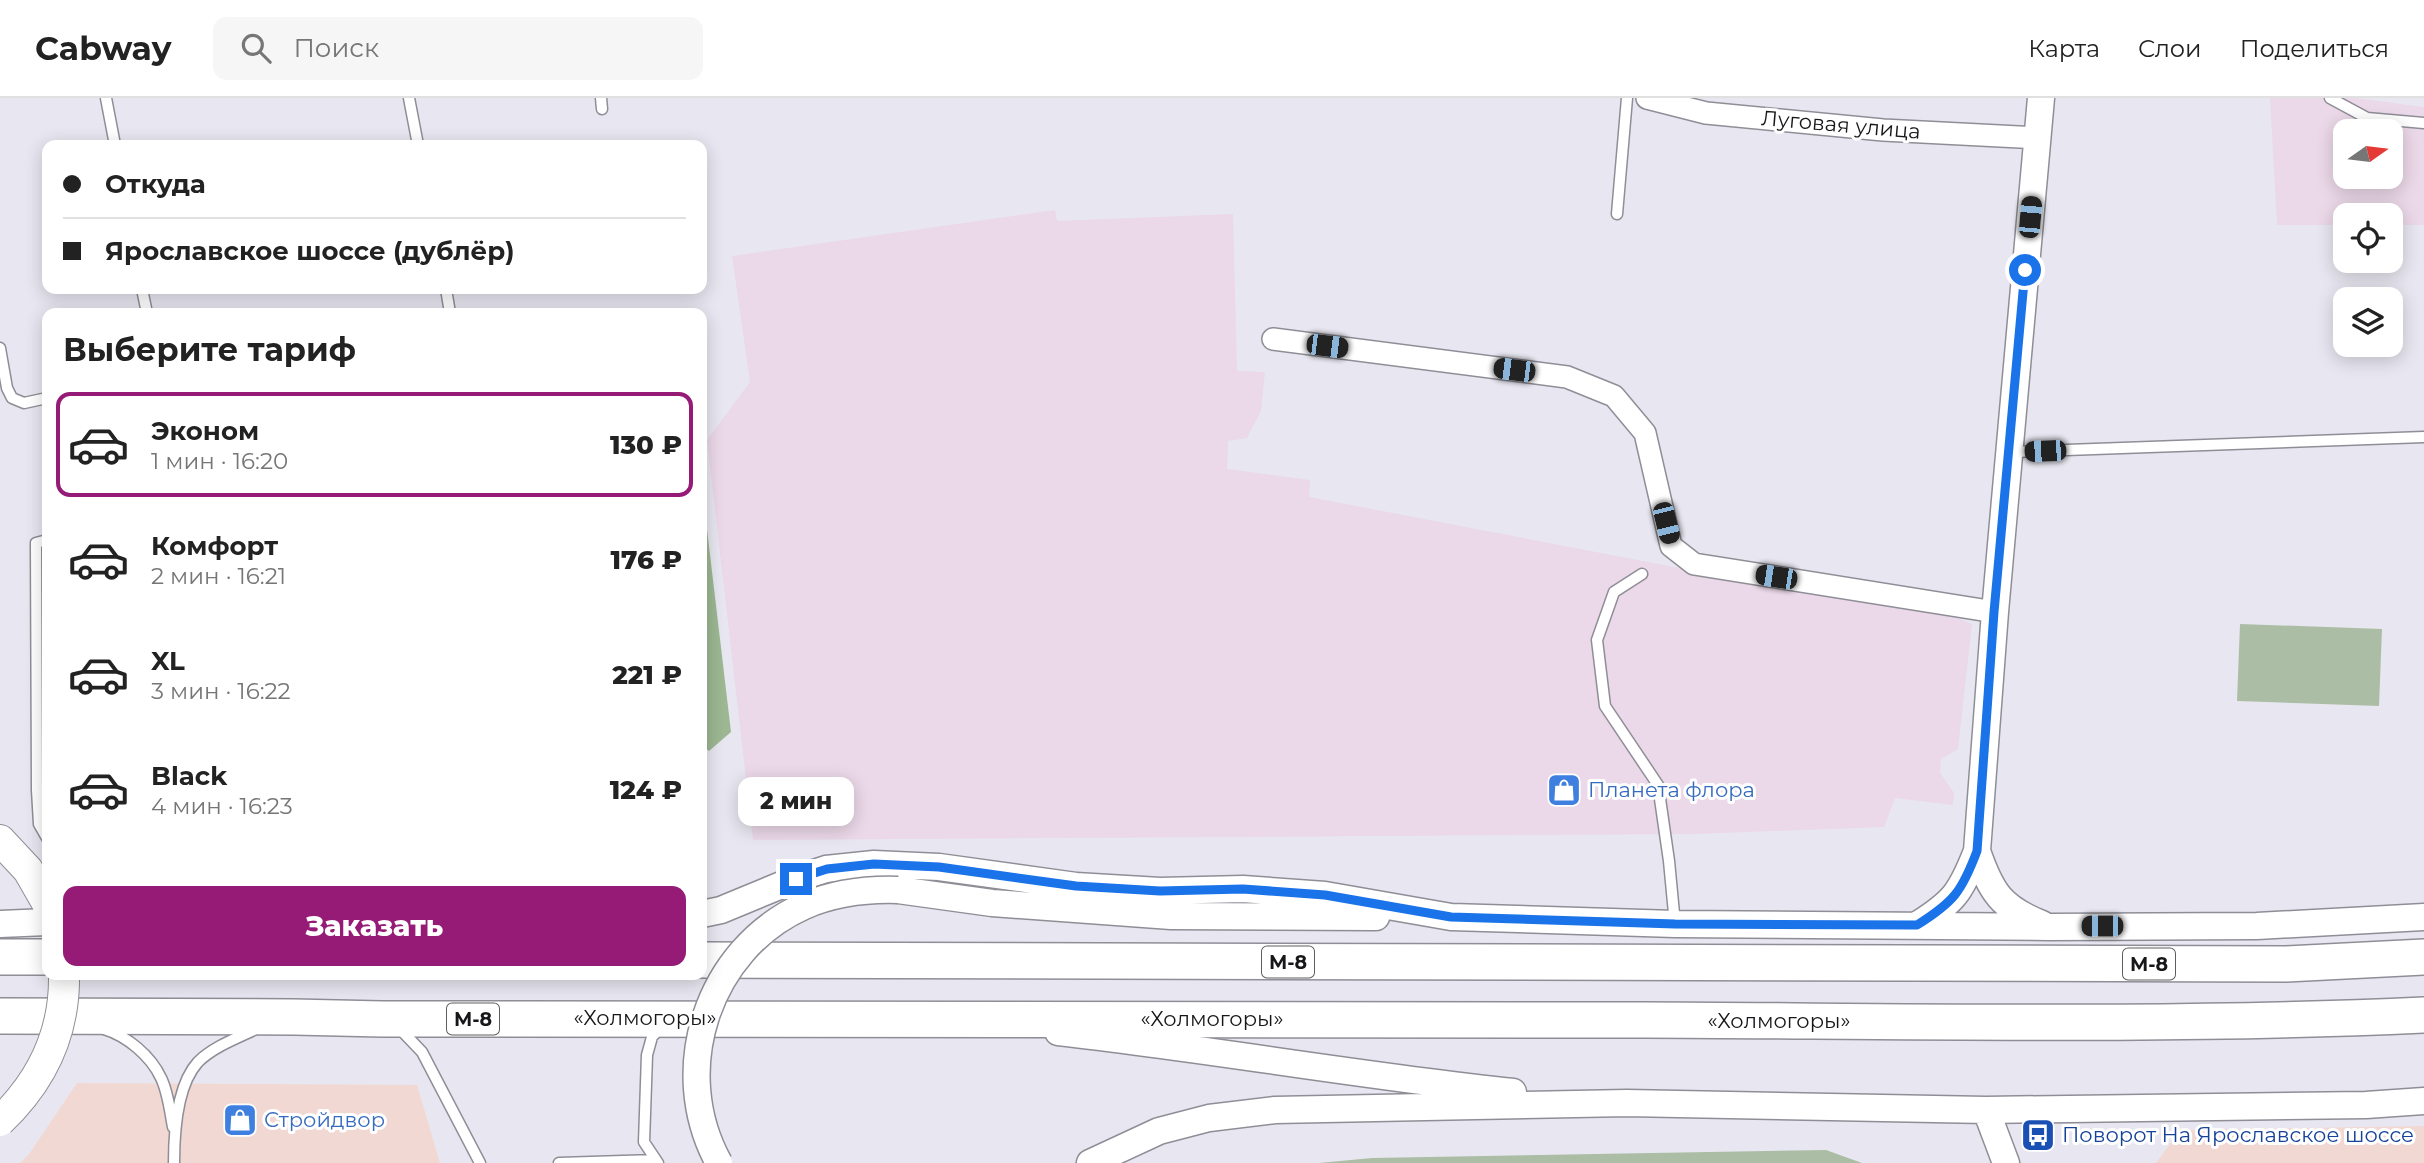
<!DOCTYPE html>
<html lang="ru">
<meta charset="utf-8">
<style>
:root{--surface:#fff;--page:#f6f6f6;--text:#222;--muted:#767676;--line:#e0e0e0;--accent:#951b77}
body{margin:0;font-family:Montserrat,sans-serif;background:var(--page);color:var(--text);height:100vh;display:flex;flex-direction:column;font-size:26px;white-space:nowrap}
*{box-sizing:border-box;margin:0}
p{font-size:23px;color:var(--muted)}
.icon{flex:none;width:38px;height:38px;fill:none;stroke:currentColor;stroke-width:2;stroke-linecap:round;stroke-linejoin:round}
.map{position:relative;flex:1;overflow:hidden}
.drawer{position:absolute;left:42px;top:210px;width:665px;height:672px;display:flex;flex-direction:column;background:var(--surface);border-radius:14px;box-shadow:0 4px 18px #0003}
.drawer>*{flex:none}
.banner{position:absolute;left:42px;top:42px;width:665px;height:154px;border-radius:14px;box-shadow:0 4px 18px #0003;display:grid;align-content:center;height:154px;padding:0 21px;background:var(--surface)}
.needle{width:46px;rotate:76deg}
.buttons{position:absolute;left:2333px;top:21px;display:grid;gap:14px}
.buttons a{display:grid;place-items:center;width:70px;height:70px;border-radius:14px;background:var(--surface);box-shadow:0 4px 18px #0003;font-size:35px}
.end{position:absolute;width:32px;height:32px;margin:-16px;border:9px solid #1a73e8;background:#fff;box-shadow:0 0 0 4px #fff}
.from{border-radius:50%}
.bubble{position:absolute;height:49px;border-radius:14px;background:var(--surface);box-shadow:0 4px 18px #0003;font-size:23px;font-weight:800;line-height:49px;text-align:center}
.car{position:absolute;width:21px;height:42px;margin:-21px -10px;border-radius:9px;box-shadow:0 0 5px 2px #0007;background:linear-gradient(#222 24%,#8ab4d8 0 40%,#222 0 76%,#8ab4d8 0 86%,#222 0)}
.banner b{display:flex;align-items:center;gap:24px;height:66px;font-size:26px}
.banner b+b{border-top:2px solid var(--line)}
.banner i{width:18px;height:18px;background:var(--text)}
ul{padding:0;list-style:none}
li{display:flex;align-items:center;gap:21px;height:105px;margin:0 14px 10px;padding:0 7px;border:4px solid transparent;border-radius:14px}
li div{flex:1}
li b{display:block;font-size:26px}
li em{font-style:normal;font-weight:800}
li.selected{border-color:var(--accent)}
li>.icon{width:63px;height:63px;stroke-width:1.5}
h2{padding:0 21px;font-size:32px;line-height:84px}
.cta{display:flex;gap:14px;margin-top:auto;padding:14px 21px}
.cta a{flex:1;height:80px;border-radius:14px;background:var(--accent);color:#fff;font-size:28px;font-weight:800;line-height:80px;text-align:center}
header{display:flex;align-items:center;gap:42px;box-sizing:border-box;height:98px;padding:0 35px;background:var(--surface);border-bottom:2px solid var(--line)}
header strong{font-size:33px}
nav{display:flex;gap:38px;margin-inline-start:auto;font-size:24px}
.search{width:490px;height:63px;background:var(--page);display:flex;align-items:center;gap:18px;box-sizing:border-box;padding:0 24px;border-radius:14px;color:var(--muted);font-size:26px}
.map>svg:first-child{display:block}
.commercial{fill:#f2d8d3}
.industrial{fill:#ebd8e8;fill-rule:evenodd}
.green{fill:#acbda5}
.forest{fill:#9cb792}
.lines{fill:none;stroke-linecap:round;stroke-linejoin:round}
.service-casing{stroke:#8f8e97;stroke-width:13}
.minor-casing{stroke:#8f8e97;stroke-width:24}
.tertiary-casing{stroke:#8f8e97;stroke-width:29}
.secondary-casing{stroke:#8f8e97;stroke-width:32}
.trunk-casing{stroke:#8f8e97;stroke-width:38}
.service{stroke:#fff;stroke-width:10}
.minor{stroke:#fff;stroke-width:21}
.tertiary{stroke:#fff;stroke-width:26}
.secondary{stroke:#fff;stroke-width:30}
.trunk{stroke:#fff;stroke-width:35}
.tertiary-bridge-casing{stroke:#8f8e97;stroke-width:29;stroke-linecap:butt}
.secondary-bridge-casing{stroke:#8f8e97;stroke-width:32;stroke-linecap:butt}
.tertiary-bridge{stroke:#fff;stroke-width:26}
.secondary-bridge{stroke:#fff;stroke-width:30}
.route{stroke:#1a73e8;stroke-width:9}
.labels{text-anchor:middle;stroke-width:6;stroke-linejoin:round;paint-order:stroke}
.shield{fill:#fff;stroke:#5d5d5f;stroke-width:2}
.shield-label{font-size:19px;font-weight:bold;fill:#17171a}
.street-label{font-size:21px;fill:#17171a;stroke:#fff}
.shop-label{font-size:21px;fill:#366cbe;stroke:#fff;text-anchor:start}
.transit-label{font-size:21px;fill:#164399;stroke:#fff;text-anchor:start}
</style>
<header>
<strong>Cabway</strong>
<div class="search"><svg class="icon" aria-label="search" viewBox="0 0 24 24"><circle cx="10" cy="10" r="6"/><path d="M15 15l6 6"/></svg>Поиск</div>
<nav><a>Карта</a><a>Слои</a><a>Поделиться</a></nav>
</header>
<div class="map">
<svg width="2424" height="1065" viewBox="0 0 2424 1065">
<rect width="100%" height="100%" fill="#e8e7f1"/>
<!-- commercial -->
<path class="commercial" d="M77,985L417,987L440,1065H20L29,1056Z
M2424,1028V1065H2156L2180,1032Z"/>
<!-- industrial -->
<path class="industrial" d="M2270,0H2355L2424,9V127H2391L2390,117H2345V127H2277ZM2345,33H2390V79H2345Z
M1055,112L1057,123L1233,116L1237,273L1265,274L1261,313L1247,340L1228,343L1227,371L1310,382L1309,399L1700,474L1947,516L1972,526L1958,651L1941,661L1940,675L1954,695L1953,707L1895,700L1884,729L1693,736L753,742L707,342L750,284L732,158Z"/>
<!-- green -->
<path class="green" d="M2240,526L2382,531L2379,608L2237,603Z
M1826,1052L1862,1065H1319L1372,1060Z"/>
<!-- forest -->
<path class="forest" d="M702,389L731,634L709,653L702,648Z"/>
<g class="lines">
<!-- service casing -->
<g class="service-casing">
<path id="service" d="M106,0L115,47
M409,0L418,47
M601,0L602,11
M2330,0L2367,20L2424,25
M1617,116L1627,0
M142,191L147,215
M446,191L450,215
M0,250L7,290L12,300L24,305L47,300
M2011,354L2424,339
M47,442L36,445L37,692L39,726L47,740
M1642,476L1614,494L1597,542L1605,608L1658,687L1669,763L1675,826
M104,931C127,938 151,958 161,980C168,994 170,1013 173,1029
M400,931L422,954L480,1065
M174,1065C174,1036 177,987 198,964C213,949 237,940 256,931
M559,1065L655,1062
M658,1065L644,1044L647,957L652,939L661,929"/>
</g>
<!-- minor casing -->
<g class="minor-casing">
<path id="minor" d="M1647,0L1706,15L1883,32L2038,40
M1273,241L1567,279L1614,298L1645,335L1671,448L1694,466L1995,514"/>
</g>
<!-- tertiary casing -->
<g class="tertiary-casing">
<path id="tertiary" d="M1977,753C1991,794 2001,810 2042,826
M898,792L992,805L1171,818L1376,819
M702,816L721,812L796,781L826,771L874,766L939,769L1076,788L1160,793L1243,791L1325,797L1451,819L1675,826L2050,829L2257,828L2424,819
M0,826L47,824
M1917,827C1954,804 1961,794 1977,753L1995,514L2041,0
M1058,934C1210,951 1361,978 1513,994
M1986,1012L2006,1065
M1090,1065L1159,1033L1209,1020L1275,1012L1627,1005L1986,1012L2366,1007L2424,1003"/>
</g>
<!-- secondary casing -->
<g class="secondary-casing">
<path id="secondary" d="M0,742L28,772L47,805"/>
</g>
<!-- trunk casing -->
<g class="trunk-casing">
<path id="trunk" d="M0,859H47
M702,862L2286,866L2424,859
M0,918L294,919L382,921C803,919 1224,920 1644,922C1904,923 2164,929 2424,917"/>
</g>
<!-- service -->
<use href="#service" class="service"/>
<!-- minor -->
<use href="#minor" class="minor"/>
<!-- tertiary -->
<use href="#tertiary" class="tertiary"/>
<!-- secondary -->
<use href="#secondary" class="secondary"/>
<!-- trunk -->
<use href="#trunk" class="trunk"/>
<!-- tertiary-bridge casing -->
<g class="tertiary-bridge-casing">
<path id="tertiary-bridge" d="M719,1065C668,973 707,851 804,808C834,795 865,791 898,792"/>
</g>
<!-- secondary-bridge casing -->
<g class="secondary-bridge-casing">
<path id="secondary-bridge" d="M0,1023C42,983 65,935 64,877"/>
</g>
<!-- tertiary-bridge -->
<use href="#tertiary-bridge" class="tertiary-bridge"/>
<!-- secondary-bridge -->
<use href="#secondary-bridge" class="secondary-bridge"/>
</g>
<g class="lines">
<!-- route -->
<path class="route" d="M796,781L827,771L874,766L939,769L1076,788L1160,793L1243,791L1325,797L1451,819L1675,826L1917,827C1954,804 1962,793 1977,753L1994,514L2025,172"/>
</g>
<!-- icons -->
<defs>
<g id="shop-square" transform="scale(1.75)"><rect x="-9" y="-9" width="18" height="18" rx="4" fill="#3f7fe0" stroke="#fff"/><path d="M-5-2.5h2.3a2.7 3.5 0 0 1 5.4 0H5L5.5 6h-11ZM-1.5-2.5h3a1.5 2.3 0 0 0-3 0Z" fill="#fff"/></g>
<g id="bus-square" transform="scale(1.75)"><rect x="-9" y="-9" width="18" height="18" rx="4" fill="#1a4fb4" stroke="#fff"/><path d="M-5-6H5V4H4V6H2V4H-2V6H-4V4H-5ZM-3.5-4V0h7V-4ZM-3.5 1.2v1.5H-2V1.2ZM2 1.2v1.5H3.5V1.2Z" fill="#fff"/></g>
</defs>
<g fill-rule="evenodd">
<use href="#shop-square" x="1564" y="692"/>
<use href="#shop-square" x="240" y="1022"/>
<use href="#bus-square" x="2038" y="1037"/>
</g>
<g class="labels">
<!-- shield labels -->
<g class="shield">
<rect x="1262" y="848.5" width="52" height="31" rx="5"/>
<rect x="2123" y="850.5" width="52" height="31" rx="5"/>
<rect x="447" y="905.5" width="52" height="31" rx="5"/>
</g>
<g class="shield-label">
<text x="1288" y="871">М-8</text>
<text x="2149" y="873">М-8</text>
<text x="473" y="928">М-8</text>
</g>
<!-- street labels -->
<g class="street-label">
<text transform="translate(1841 27) rotate(5)" y="7">Луговая улица</text>
<text x="645" y="927">«Холмогоры»</text>
<text x="1212" y="928">«Холмогоры»</text>
<text x="1779" y="930">«Холмогоры»</text>
</g>
<!-- shop labels -->
<g class="shop-label">
<text x="1588" y="699">Планета флора</text>
<text x="264" y="1029">Стройдвор</text>
</g>
<!-- transit labels -->
<g class="transit-label">
<text x="2062" y="1044">Поворот На Ярославское шоссе</text>
</g>
</g>
</svg>
<div class="buttons">
<a><svg class="needle" viewBox="-14 -14 28 28"><path d="M0-13l5 13h-10z" fill="#e53935"/><path d="M0 13l5-13h-10z" fill="#767676"/></svg></a>
<a><svg class="icon" aria-label="locate" viewBox="0 0 24 24"><circle cx="12" cy="12" r="6"/><path d="M12 2v4M12 18v4M2 12h4M18 12h4"/></svg></a>
<a><svg class="icon" aria-label="layers" viewBox="0 0 24 24"><path d="M12 4l9 5-9 5-9-5zM3 14l9 5 9-5"/></svg></a>
</div>
<i class="end from" style="left:2025px;top:172px"></i>
<i class="end" style="left:796px;top:781px"></i>
<div class="bubble" style="left:738px;top:679px;width:116px">2 мин</div>
<i class="car" style="left:2030px;top:119px;rotate:5deg"></i>
<i class="car" style="left:1327px;top:248px;rotate:97deg"></i>
<i class="car" style="left:1514px;top:272px;rotate:277deg"></i>
<i class="car" style="left:2045px;top:353px;rotate:268deg"></i>
<i class="car" style="left:1666px;top:425px;rotate:166deg"></i>
<i class="car" style="left:1776px;top:479px;rotate:279deg"></i>
<i class="car" style="left:2102px;top:828px;rotate:270deg"></i>
<div class="banner">
<b><i class="from"></i>Откуда</b>
<b><i></i>Ярославское шоссе (дублёр)</b>
</div>
<section class="drawer">
<h2>Выберите тариф</h2>
<ul>
<li class="selected"><svg class="icon" aria-label="car" viewBox="0 0 24 24"><path d="M5 17H2v-5l4-1 3-4h7l3 4 3 1v5h-3M9 17h6M6 11h13"/><circle cx="7" cy="17" r="2"/><circle cx="17" cy="17" r="2"/></svg><div><b>Эконом</b><p>1 мин · 16:20</p></div><em>130 ₽</em></li>
<li><svg class="icon" aria-label="car" viewBox="0 0 24 24"><path d="M5 17H2v-5l4-1 3-4h7l3 4 3 1v5h-3M9 17h6M6 11h13"/><circle cx="7" cy="17" r="2"/><circle cx="17" cy="17" r="2"/></svg><div><b>Комфорт</b><p>2 мин · 16:21</p></div><em>176 ₽</em></li>
<li><svg class="icon" aria-label="car" viewBox="0 0 24 24"><path d="M5 17H2v-5l4-1 3-4h7l3 4 3 1v5h-3M9 17h6M6 11h13"/><circle cx="7" cy="17" r="2"/><circle cx="17" cy="17" r="2"/></svg><div><b>XL</b><p>3 мин · 16:22</p></div><em>221 ₽</em></li>
<li><svg class="icon" aria-label="car" viewBox="0 0 24 24"><path d="M5 17H2v-5l4-1 3-4h7l3 4 3 1v5h-3M9 17h6M6 11h13"/><circle cx="7" cy="17" r="2"/><circle cx="17" cy="17" r="2"/></svg><div><b>Black</b><p>4 мин · 16:23</p></div><em>124 ₽</em></li>
</ul>
<div class="cta"><a>Заказать</a></div>
</section>
</div>
